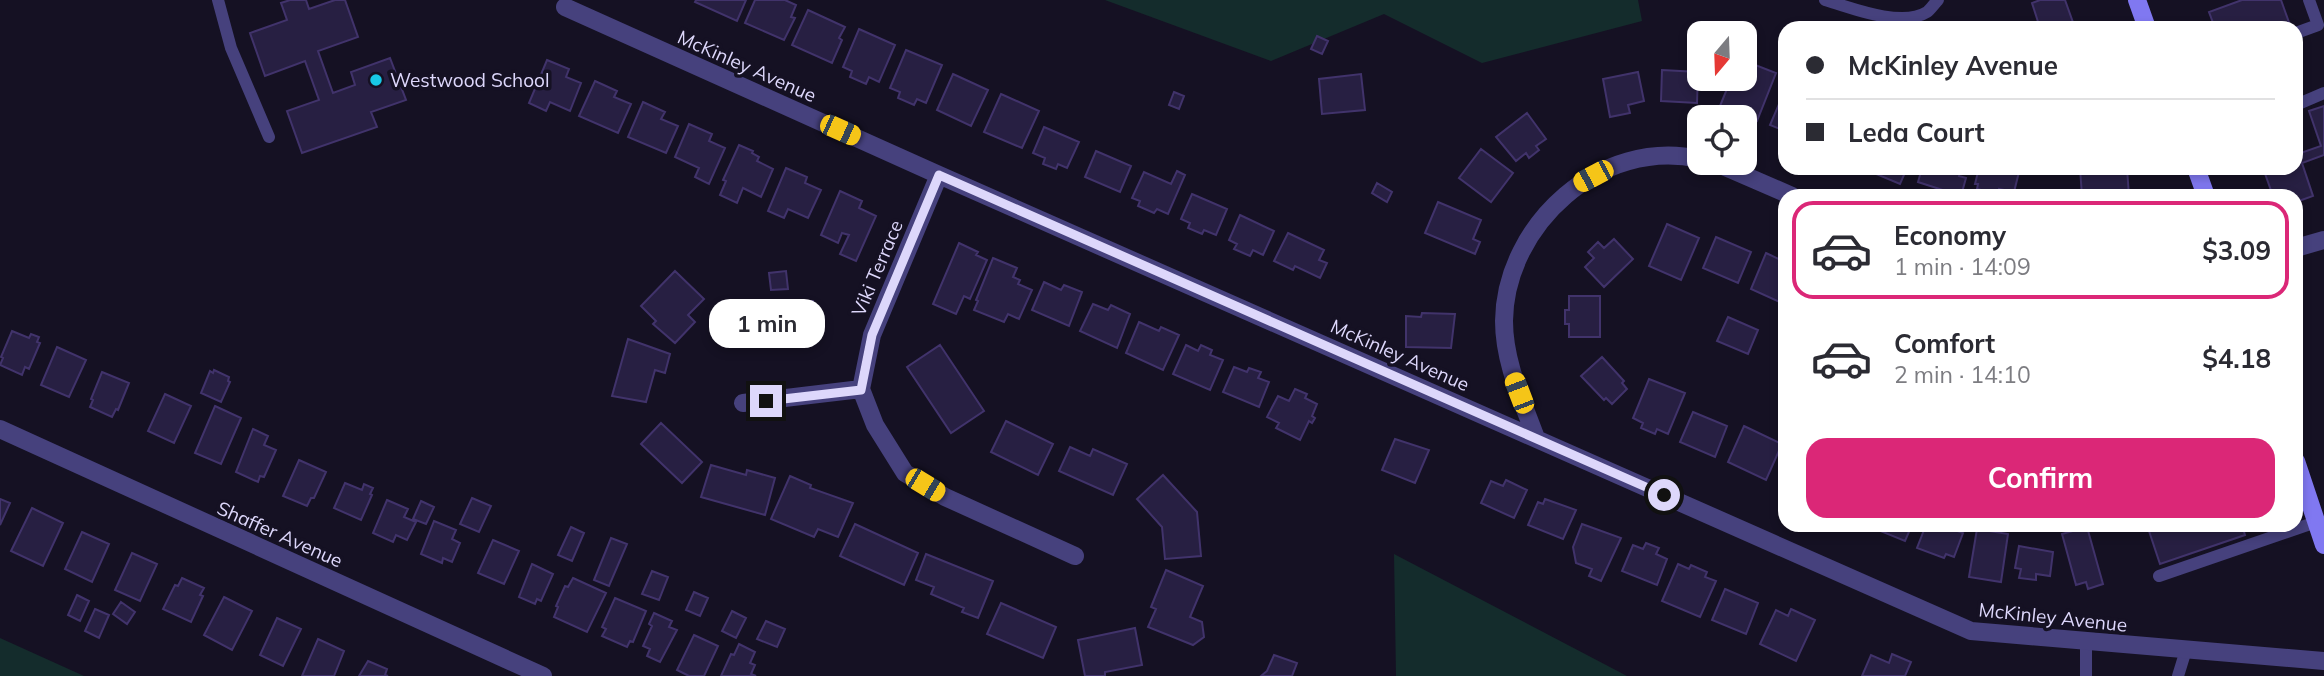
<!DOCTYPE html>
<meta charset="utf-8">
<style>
:root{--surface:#fff;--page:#f2f2f3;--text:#2b2b33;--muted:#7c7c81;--line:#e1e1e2;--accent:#db2777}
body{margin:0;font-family:Mulish,sans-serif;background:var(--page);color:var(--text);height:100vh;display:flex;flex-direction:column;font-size:26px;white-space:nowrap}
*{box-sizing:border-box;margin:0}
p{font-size:23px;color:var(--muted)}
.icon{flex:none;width:38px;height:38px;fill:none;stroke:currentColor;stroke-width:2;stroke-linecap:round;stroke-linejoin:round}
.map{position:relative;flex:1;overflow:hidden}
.details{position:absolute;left:1778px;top:189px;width:525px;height:343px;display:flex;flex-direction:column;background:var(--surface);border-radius:21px;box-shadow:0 4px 10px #0003}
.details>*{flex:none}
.guide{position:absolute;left:1778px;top:21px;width:525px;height:154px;border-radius:21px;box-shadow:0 4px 10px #0003;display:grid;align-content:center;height:154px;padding:0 28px;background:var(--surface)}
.needle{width:46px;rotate:199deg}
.fabs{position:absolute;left:1687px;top:21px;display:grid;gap:14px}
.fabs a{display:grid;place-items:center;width:70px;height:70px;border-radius:14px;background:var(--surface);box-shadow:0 4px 10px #0003;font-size:35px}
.end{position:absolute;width:32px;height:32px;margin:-16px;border:9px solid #ddd7fb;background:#111;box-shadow:0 0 0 4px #111}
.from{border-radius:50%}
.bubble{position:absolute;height:49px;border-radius:21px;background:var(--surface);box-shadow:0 4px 10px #0003;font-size:23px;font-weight:700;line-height:49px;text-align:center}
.car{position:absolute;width:21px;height:42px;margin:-21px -10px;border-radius:9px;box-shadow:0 0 5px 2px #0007;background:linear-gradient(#f5c518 24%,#345 0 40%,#f5c518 0 76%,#345 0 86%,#f5c518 0)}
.guide b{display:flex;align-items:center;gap:24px;height:66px;font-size:26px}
.guide b+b{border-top:2px solid var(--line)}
.guide i{width:18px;height:18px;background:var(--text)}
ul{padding:12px 0 0;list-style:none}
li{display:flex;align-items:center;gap:21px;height:98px;margin:0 14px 10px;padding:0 14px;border:4px solid transparent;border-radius:21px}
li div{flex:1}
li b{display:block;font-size:26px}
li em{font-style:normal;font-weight:700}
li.on{border-color:var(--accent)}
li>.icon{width:63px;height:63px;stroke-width:1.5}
.cta{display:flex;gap:14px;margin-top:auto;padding:14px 28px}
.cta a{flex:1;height:80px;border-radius:21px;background:var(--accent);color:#fff;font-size:28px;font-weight:700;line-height:80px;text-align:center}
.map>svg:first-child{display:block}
.green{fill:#142c2c}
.building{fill:#271f42;stroke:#41336b;stroke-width:2}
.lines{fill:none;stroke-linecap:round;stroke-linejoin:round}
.service{stroke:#46417d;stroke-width:12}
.minor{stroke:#46417d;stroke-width:18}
.tertiary{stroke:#46417d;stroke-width:18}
.secondary{stroke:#8078f1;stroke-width:18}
.route{stroke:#ddd7fb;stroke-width:9}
.poi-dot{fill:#18c8e6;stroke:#151123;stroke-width:2.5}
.labels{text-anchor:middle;stroke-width:7;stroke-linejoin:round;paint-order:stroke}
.street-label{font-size:19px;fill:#ddd7fb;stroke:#151123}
.poi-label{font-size:19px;fill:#ddd7fb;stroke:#151123;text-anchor:start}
</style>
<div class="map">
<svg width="2324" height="676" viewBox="0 0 2324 676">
<rect width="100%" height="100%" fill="#151123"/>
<!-- green -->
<path class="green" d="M1105,0H1638L1642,21L1482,63L1384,14L1271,61Z
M1394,554L1627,676H1396Z
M0,638L84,676H0Z"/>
<!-- building -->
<path class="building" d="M290,0H306L309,9L335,0H345L358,37L318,51L333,93L355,85L351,72L390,58L406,100L371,112L377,127L302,153L287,111L319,100L305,61L265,76L250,33L287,20L281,3Z
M696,0H746L737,21L695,2Z
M755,0H785L796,5L791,17L795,18L784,40L745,23Z
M2040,0H2065L2075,28H2040L2032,3Z
M2242,0H2281L2291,28H2215L2209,12Z
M808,10L845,27L839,38L842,40L832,63L792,45Z
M859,29L895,45L879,82L869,77L866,84L850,77L852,71L843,67Z
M1317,36L1328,41L1322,54L1311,49Z
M906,50L942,65L926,103L917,99L914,105L898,98L900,92L890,88Z
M547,60L569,69L566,77L581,83L570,111L550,102L546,111L529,103Z
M1745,61L1776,73L1757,121L1720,106L1731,79H1745Z
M1662,70L1698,72L1697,103L1661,101Z
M1638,72L1644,101L1628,105L1630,113L1610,117L1603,79Z
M953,74L988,90L971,126L937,110Z
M1361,74L1365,110L1322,114L1319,79Z
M595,81L617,91L614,97L631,104L618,133L579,116Z
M1785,90V131L1770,125Z
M1174,92L1184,96L1179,109L1169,105Z
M1001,94L1039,111L1022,148L984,132Z
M643,102L665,112L661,119L678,126L666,153L628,137Z
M2324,106V155L2302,163L2313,196L2296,202V196H2273L2263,168H2296V148L2298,154L2321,146L2309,111Z
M1527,113L1546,139L1536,146L1539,150L1529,158L1526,153L1516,161L1496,137Z
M689,124L712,134L709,141L725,148L709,184L695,177L699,168L675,157Z
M1044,127L1079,142L1067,168L1058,164L1056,169L1043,164L1045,158L1033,153Z
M739,145L753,151L752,153L759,157L757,161L773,169L761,197L743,188L737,203L720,195L726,181L723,180Z
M1481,149L1513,173L1491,202L1459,178Z
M1096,151L1131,166L1120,192L1085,177Z
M786,168L807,177L805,183L821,190L808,218L788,209L784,218L768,211Z
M1862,168H1907L1900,184Z
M1922,168H1961L1959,176L1966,178L1961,196L1918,182Z
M1979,168H2020L2014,192L1999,189L1998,194L1977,189L1978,184H1975Z
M2080,168H2127L2129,196H2082Z
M1177,171L1185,175L1168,214L1157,209L1154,213L1138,206L1140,201L1132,198L1144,172L1171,184Z
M1377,183L1392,192L1387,202L1372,193Z
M840,191L862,201L859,208L876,216L856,261L840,254L849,235L842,233L838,243L821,235Z
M1192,194L1227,209L1216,235L1204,230L1202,234L1188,228L1190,223L1181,219Z
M1438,202L1481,220L1473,239L1480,242L1475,254L1425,233Z
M1240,215L1274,231L1263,255L1253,250L1250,256L1234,249L1237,244L1229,240Z
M1667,224L1699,238L1681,280L1649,266Z
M1288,233L1324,250L1319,260L1327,263L1320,278L1295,266L1293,270L1274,261Z
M1716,237L1751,252L1738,283L1703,268Z
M1614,239L1633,259L1604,287L1585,267L1594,258L1588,252L1598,242L1604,248Z
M959,243L978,252L976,255L987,260L970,299L964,296L956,314L933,304Z
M1766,253L1781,260L1779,264L1785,267L1784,304L1751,289Z
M993,258L1017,268L1013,277L1020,280L1018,284L1032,290L1019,319L1008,314L1004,322L974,310L978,301L976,300Z
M675,271L704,299L688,315L695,322L675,343L653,324L656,321L641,306Z
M786,271L788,289L771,290L769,273Z
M1044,282L1061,290L1064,285L1082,292L1069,326L1032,310Z
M1569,296H1600V337H1569V324H1565V310H1569Z
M813,301L817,338L767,346V342L745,344L741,308Z
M1093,304L1108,310L1111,305L1130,314L1117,348L1080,331Z
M1422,313L1455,314L1451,348L1406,347V316L1421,317Z
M1728,317L1758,330L1748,354L1717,341Z
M1139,322L1159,331L1161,327L1179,335L1163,370L1126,353Z
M12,331L29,338L31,334L39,337L37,342L40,343L29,369L25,367L22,375L0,365L3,358L1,357Z
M628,339L670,354L665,373L655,370L646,402L612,396Z
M940,345L984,411L951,433L907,367Z
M1186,345L1198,351L1201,345L1212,350L1210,355L1223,360L1210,390L1173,374Z
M57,347L86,360L69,397L41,385Z
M1602,357L1624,381L1622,383L1627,389L1612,404L1606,398L1604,400L1581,376Z
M1234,367L1247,372L1249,368L1261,372L1258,378L1269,382L1259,407L1223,392Z
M214,370L229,377L228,381L230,382L221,402L201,393L210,371L213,373Z
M102,372L129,383L118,410L116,409L112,417L90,407L93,400L91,399Z
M1649,379L1685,393L1668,434L1657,429L1655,434L1641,428L1643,423L1633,418Z
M1295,389L1307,394L1305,398L1317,404L1312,416L1315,418L1312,423L1309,421L1300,440L1276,428L1279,423L1267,417L1278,396L1289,401Z
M165,394L191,406L174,443L148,431Z
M215,406L241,418L221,464L195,453Z
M1693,412L1727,426L1715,457L1680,442Z
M1006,421L1053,444L1038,475L991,452Z
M661,423L702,462L682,483L641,444Z
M1744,426L1782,444L1766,480L1728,462Z
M253,429L268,436L264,445L276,450L264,477L260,476L258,482L236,472Z
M1395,439L1429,450L1415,483L1382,470Z
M1070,447L1090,456L1093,449L1127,464L1113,495L1059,471Z
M299,460L326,472L314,498H311L307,506L283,496Z
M711,465L746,475L747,470L775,478L765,515L701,497Z
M1163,475L1197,512L1201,556L1165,559L1162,527L1137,499Z
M790,476L811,485L810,488L853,503L838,537L818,529L814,537L771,519Z
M1506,480L1527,490L1514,518L1481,503L1491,481L1503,486Z
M345,483L362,490L364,484L373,488L370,494L372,495L361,520L334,508Z
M472,498L491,506L479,532L460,524Z
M0,499L10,503L0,525Z
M1545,499L1576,510L1563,539L1528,525L1538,502L1543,504Z
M387,500L408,509L404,517L416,522L407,540L396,535L393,542L373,533Z
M421,501L434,507L426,524L413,519Z
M32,508L63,523L43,566L11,551Z
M434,521L456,530L452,539L460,543L452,562L443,558L442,563L421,554Z
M855,524L918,553L904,585L840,556Z
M1582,524L1621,538L1601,581L1589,576L1592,569L1576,563L1573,547Z
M1874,525H1912L1905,541L1873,528Z
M1926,525H1941L1963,533L1954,557L1946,554L1944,558L1917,548Z
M2147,525H2242L2245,535L2160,564Z
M571,527L584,533L572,561L558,555Z
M2087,527L2103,584L2088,589L2086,582L2076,585L2062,534Z
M1977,529L2008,534L2001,582L1969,577Z
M82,532L109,544L92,582L65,569Z
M611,538L627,544L609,586L594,580Z
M493,540L519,551L504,584L478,573Z
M1646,543L1659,548L1656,554L1667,559L1657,585L1622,571L1633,545L1643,549Z
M2019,546L2053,552L2050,576L2036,574V580L2019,578L2021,569L2015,568Z
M132,553L157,564L140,601L115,590Z
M926,554L993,581L978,618L962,612L964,608L931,594L934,587L916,580Z
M532,564L553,574L541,601L537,599L535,604L519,597Z
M1678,564L1689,569L1691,565L1707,572L1705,577L1716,581L1700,617L1662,601Z
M1166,570L1203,586L1190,617L1202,622L1204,637L1193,645L1148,627L1156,609L1151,607Z
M652,571L668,577L659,600L642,594Z
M182,578L204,588L200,595L203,596L191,622L163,609L175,585L178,586Z
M573,578L606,593L587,632L554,617L558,607L556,606L565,586L568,587Z
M1725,589L1758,603L1746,634L1712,620Z
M694,592L708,598L700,616L686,610Z
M77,595L89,601L80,621L68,615Z
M224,597L252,611L232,650L204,635Z
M615,598L646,611L633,642L630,641L627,647L602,636L606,629L602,627Z
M121,602L135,612L127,624L113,614Z
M1001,603L1056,627L1043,658L987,634Z
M95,609L109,615L99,638L85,631Z
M1791,609L1815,620L1796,661L1760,644L1776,610L1788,616Z
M732,611L746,618L736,638L722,631Z
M654,613L672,621L669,627L677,630L660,662L647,656L650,649L643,646L652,626L649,624Z
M277,618L301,629L283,666L260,655Z
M766,621L785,629L777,647L757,639Z
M1135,628L1142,665L1105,672V676H1085L1078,640Z
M694,635L718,646L704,676H689L677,670Z
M318,639L344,651L334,676H302Z
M739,644L755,652L750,663L755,665L751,674L756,676H721L731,654L734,655Z
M1892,654L1911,662L1905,676H1862L1871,655L1889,663Z
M1274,655L1297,663L1292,676H1261L1267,671Z
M368,661L387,669L385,675L388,676H359Z"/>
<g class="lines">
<!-- service -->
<path class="service" d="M218,0L231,48L269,137
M1825,0C1851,8 1902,28 1927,12C1930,10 1934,4 1938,0
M2296,33L2318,25L2309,0
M2296,105L2324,93
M2159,576L2316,522
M2086,676V642
M2178,676L2186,650"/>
<!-- minor -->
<path class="minor" d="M565,7L939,175L1971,631L2324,661
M1716,163L1792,196
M939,175L872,335L861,389L875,425L905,473L945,497L1075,556
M743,403L861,389
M0,429L543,676
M1536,438C1522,400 1504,362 1504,321C1505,224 1602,137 1699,159"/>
<!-- tertiary -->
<path class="tertiary" d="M2296,248L2324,240"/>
<!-- secondary -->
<path class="secondary" d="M2137,0L2147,28
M2196,168L2206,196
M2296,461L2324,545"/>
</g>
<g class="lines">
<!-- route -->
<path class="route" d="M766,401L861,390L872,335L939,175L1664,495"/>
</g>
<!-- markers -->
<circle class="poi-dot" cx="376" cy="80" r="7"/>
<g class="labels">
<!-- street labels -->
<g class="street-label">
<text transform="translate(747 66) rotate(24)" y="7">McKinley Avenue</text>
<text transform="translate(877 268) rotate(-67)" y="7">Viki Terrace</text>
<text transform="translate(1400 355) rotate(24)" y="7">McKinley Avenue</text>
<text transform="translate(280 534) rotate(24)" y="7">Shaffer Avenue</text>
<text transform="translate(2053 617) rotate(6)" y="7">McKinley Avenue</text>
</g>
<!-- poi labels -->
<g class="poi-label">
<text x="390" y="87">Westwood School</text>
</g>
</g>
</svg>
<div class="fabs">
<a><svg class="needle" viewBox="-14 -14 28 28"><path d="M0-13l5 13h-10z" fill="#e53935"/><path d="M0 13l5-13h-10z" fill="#7c7c81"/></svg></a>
<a><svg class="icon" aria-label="locate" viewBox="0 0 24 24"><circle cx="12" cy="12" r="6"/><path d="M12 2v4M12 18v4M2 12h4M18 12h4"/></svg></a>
</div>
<i class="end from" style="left:1664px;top:495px"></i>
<i class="end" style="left:766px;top:401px"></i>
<div class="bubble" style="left:709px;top:299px;width:116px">1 min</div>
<i class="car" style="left:840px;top:130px;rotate:114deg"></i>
<i class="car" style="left:1593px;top:176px;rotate:242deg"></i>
<i class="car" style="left:1519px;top:393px;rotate:339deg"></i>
<i class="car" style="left:925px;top:485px;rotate:121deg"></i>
<div class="guide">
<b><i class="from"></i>McKinley Avenue</b>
<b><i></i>Leda Court</b>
</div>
<section class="details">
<ul>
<li class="on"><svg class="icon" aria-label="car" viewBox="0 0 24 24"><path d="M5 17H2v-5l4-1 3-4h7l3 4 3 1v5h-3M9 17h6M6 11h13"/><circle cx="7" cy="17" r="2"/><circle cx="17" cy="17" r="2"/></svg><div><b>Economy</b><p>1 min · 14:09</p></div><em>$3.09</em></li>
<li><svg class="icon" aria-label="car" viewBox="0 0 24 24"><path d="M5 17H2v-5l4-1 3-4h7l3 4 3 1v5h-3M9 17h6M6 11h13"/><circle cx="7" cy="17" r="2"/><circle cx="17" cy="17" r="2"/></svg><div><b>Comfort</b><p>2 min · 14:10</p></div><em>$4.18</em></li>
</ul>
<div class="cta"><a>Confirm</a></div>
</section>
</div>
